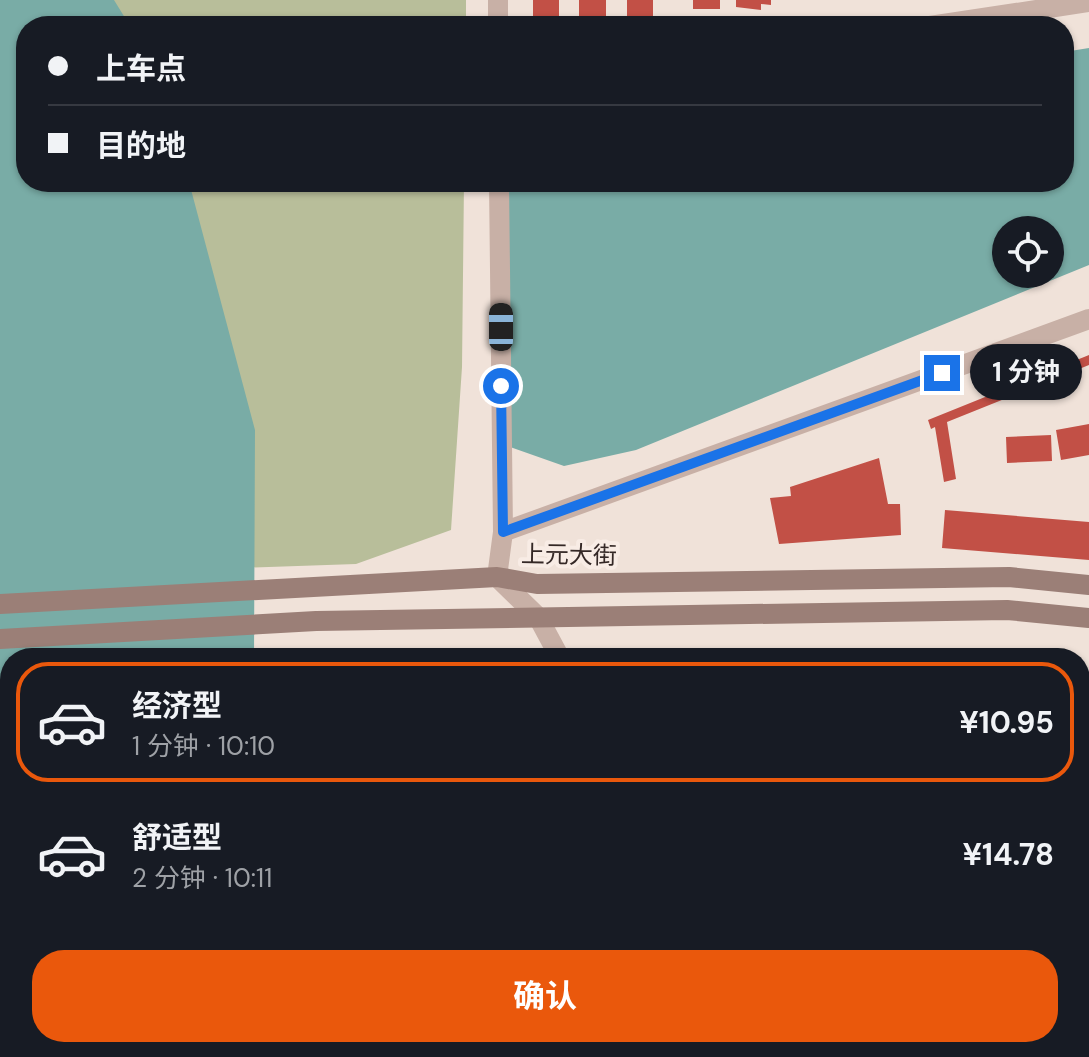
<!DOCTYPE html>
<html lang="zh">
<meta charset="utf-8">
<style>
:root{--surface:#171b24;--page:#242831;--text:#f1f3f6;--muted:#9ea1a6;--line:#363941;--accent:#ea580c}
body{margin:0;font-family:"DM Sans","Noto Sans SC",sans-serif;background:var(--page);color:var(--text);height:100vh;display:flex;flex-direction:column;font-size:30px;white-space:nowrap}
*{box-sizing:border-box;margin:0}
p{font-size:26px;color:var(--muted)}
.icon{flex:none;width:44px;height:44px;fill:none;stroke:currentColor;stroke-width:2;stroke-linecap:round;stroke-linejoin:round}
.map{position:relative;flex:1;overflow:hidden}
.drawer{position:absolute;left:0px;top:648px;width:1090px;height:410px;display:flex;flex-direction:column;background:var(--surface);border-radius:32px 32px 0 0;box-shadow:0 2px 6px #0004}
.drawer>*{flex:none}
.hud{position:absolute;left:16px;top:16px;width:1058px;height:176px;border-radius:32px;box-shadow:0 2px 6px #0004;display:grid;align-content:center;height:176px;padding:0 32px;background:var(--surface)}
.tools{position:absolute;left:992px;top:216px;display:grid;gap:16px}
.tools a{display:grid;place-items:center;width:72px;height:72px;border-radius:50%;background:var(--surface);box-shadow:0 2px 6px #0004;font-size:40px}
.end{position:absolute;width:36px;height:36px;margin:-18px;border:10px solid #1a73e8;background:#fff;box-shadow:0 0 0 4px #fff}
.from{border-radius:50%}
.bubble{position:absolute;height:56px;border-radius:28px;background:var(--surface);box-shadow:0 2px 6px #0004;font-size:26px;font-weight:700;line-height:56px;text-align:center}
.car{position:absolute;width:24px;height:48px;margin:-24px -12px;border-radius:10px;box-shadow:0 0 6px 2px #0007;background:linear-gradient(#222 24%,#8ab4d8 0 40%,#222 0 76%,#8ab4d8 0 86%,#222 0)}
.hud b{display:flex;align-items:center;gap:28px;height:76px;font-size:30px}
.hud b+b{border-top:2px solid var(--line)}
.hud i{width:20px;height:20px;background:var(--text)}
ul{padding:14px 0 0;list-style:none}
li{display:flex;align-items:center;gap:24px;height:120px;margin:0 16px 12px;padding:0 16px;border:4px solid transparent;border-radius:32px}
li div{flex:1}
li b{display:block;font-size:30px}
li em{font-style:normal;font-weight:700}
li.current{border-color:var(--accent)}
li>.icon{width:72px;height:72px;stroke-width:1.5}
.action{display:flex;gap:16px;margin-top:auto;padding:16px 32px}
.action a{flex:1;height:92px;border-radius:32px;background:var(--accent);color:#fff;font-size:32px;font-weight:700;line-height:92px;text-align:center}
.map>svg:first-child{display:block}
.green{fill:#b8be9a}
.water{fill:#79aca6;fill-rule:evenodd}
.building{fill:#c25046}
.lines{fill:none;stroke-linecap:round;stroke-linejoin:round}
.minor{stroke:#c8b0a6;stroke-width:20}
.tertiary{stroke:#c8b0a6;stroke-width:20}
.secondary{stroke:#9b7f77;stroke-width:20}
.route{stroke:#1a73e8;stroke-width:10}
.labels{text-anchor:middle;stroke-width:8;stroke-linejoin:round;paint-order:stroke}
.street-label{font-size:24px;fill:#342826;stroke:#f8ece5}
</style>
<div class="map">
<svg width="1089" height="1057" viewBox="0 0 1089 1057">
<rect width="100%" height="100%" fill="#f0e2d9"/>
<!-- green -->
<path class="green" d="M0,0H466V26H26V182H464L462,367L451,530L356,564L0,576Z"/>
<!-- water -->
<path class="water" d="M0,0H114L130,26H26V182H189L255,430L254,658H10V1048H329L333,1057H0Z
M1089,48V265L636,450L564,466L502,444L499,182H1064V52ZM1006,230H1050V274H1006Z"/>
<!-- building -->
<path class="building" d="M533,0H559V26H533Z
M579,0H606V26H579Z
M627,0H653V23L627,22Z
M693,0H720V9H693Z
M736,0H771V5L761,4V10L736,7Z
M1089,355V365L947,422L956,479L944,482L935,427L931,429L928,420Z
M1089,424V455L1061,460L1056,430Z
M1051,435L1052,461L1007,463L1006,437Z
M879,458L888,504H900L901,535L779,544L770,498L791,496L790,487Z
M945,510L1089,522V560L942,548Z
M525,1048H581L586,1057H521L518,1051Z
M602,1048H621L626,1057H607Z
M677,1048H719L706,1057H684Z
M838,1048H901L909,1057H842Z"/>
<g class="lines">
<!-- minor -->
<path class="minor" d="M930,26L1089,2
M503,532L1089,319
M497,577L538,617L560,658
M420,1048L425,1057
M778,1048L783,1057"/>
<!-- tertiary -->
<path class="tertiary" d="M498,0V26
M497,577L503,532L499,182"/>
<!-- secondary -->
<path class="secondary" d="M0,604L497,577L537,584L1009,577L1089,585
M0,639L316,621L1007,610L1089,618"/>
</g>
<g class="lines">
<!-- route -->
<path class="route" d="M501,386L503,532L942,373"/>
</g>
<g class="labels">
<!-- street labels -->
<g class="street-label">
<text transform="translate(569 555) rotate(1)" y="8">上元大街</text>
</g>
</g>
</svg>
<div class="tools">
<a><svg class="icon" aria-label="locate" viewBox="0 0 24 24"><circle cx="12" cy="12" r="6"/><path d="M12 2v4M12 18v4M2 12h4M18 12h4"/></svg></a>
</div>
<i class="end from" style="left:501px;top:386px"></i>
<i class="end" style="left:942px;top:373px"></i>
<div class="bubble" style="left:970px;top:344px;width:112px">1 分钟</div>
<i class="car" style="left:501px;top:327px;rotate:0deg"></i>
<div class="hud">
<b><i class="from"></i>上车点</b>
<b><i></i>目的地</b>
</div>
<section class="drawer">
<ul>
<li class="current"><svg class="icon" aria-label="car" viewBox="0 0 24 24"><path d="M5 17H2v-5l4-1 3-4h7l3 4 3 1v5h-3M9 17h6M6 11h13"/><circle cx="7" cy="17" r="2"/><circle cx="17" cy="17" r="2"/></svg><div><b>经济型</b><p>1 分钟 · 10:10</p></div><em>¥10.95</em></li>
<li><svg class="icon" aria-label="car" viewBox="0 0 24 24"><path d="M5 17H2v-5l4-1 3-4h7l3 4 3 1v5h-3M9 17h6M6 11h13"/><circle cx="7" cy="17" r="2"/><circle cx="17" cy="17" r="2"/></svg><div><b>舒适型</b><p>2 分钟 · 10:11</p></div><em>¥14.78</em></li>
</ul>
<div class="action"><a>确认</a></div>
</section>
</div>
